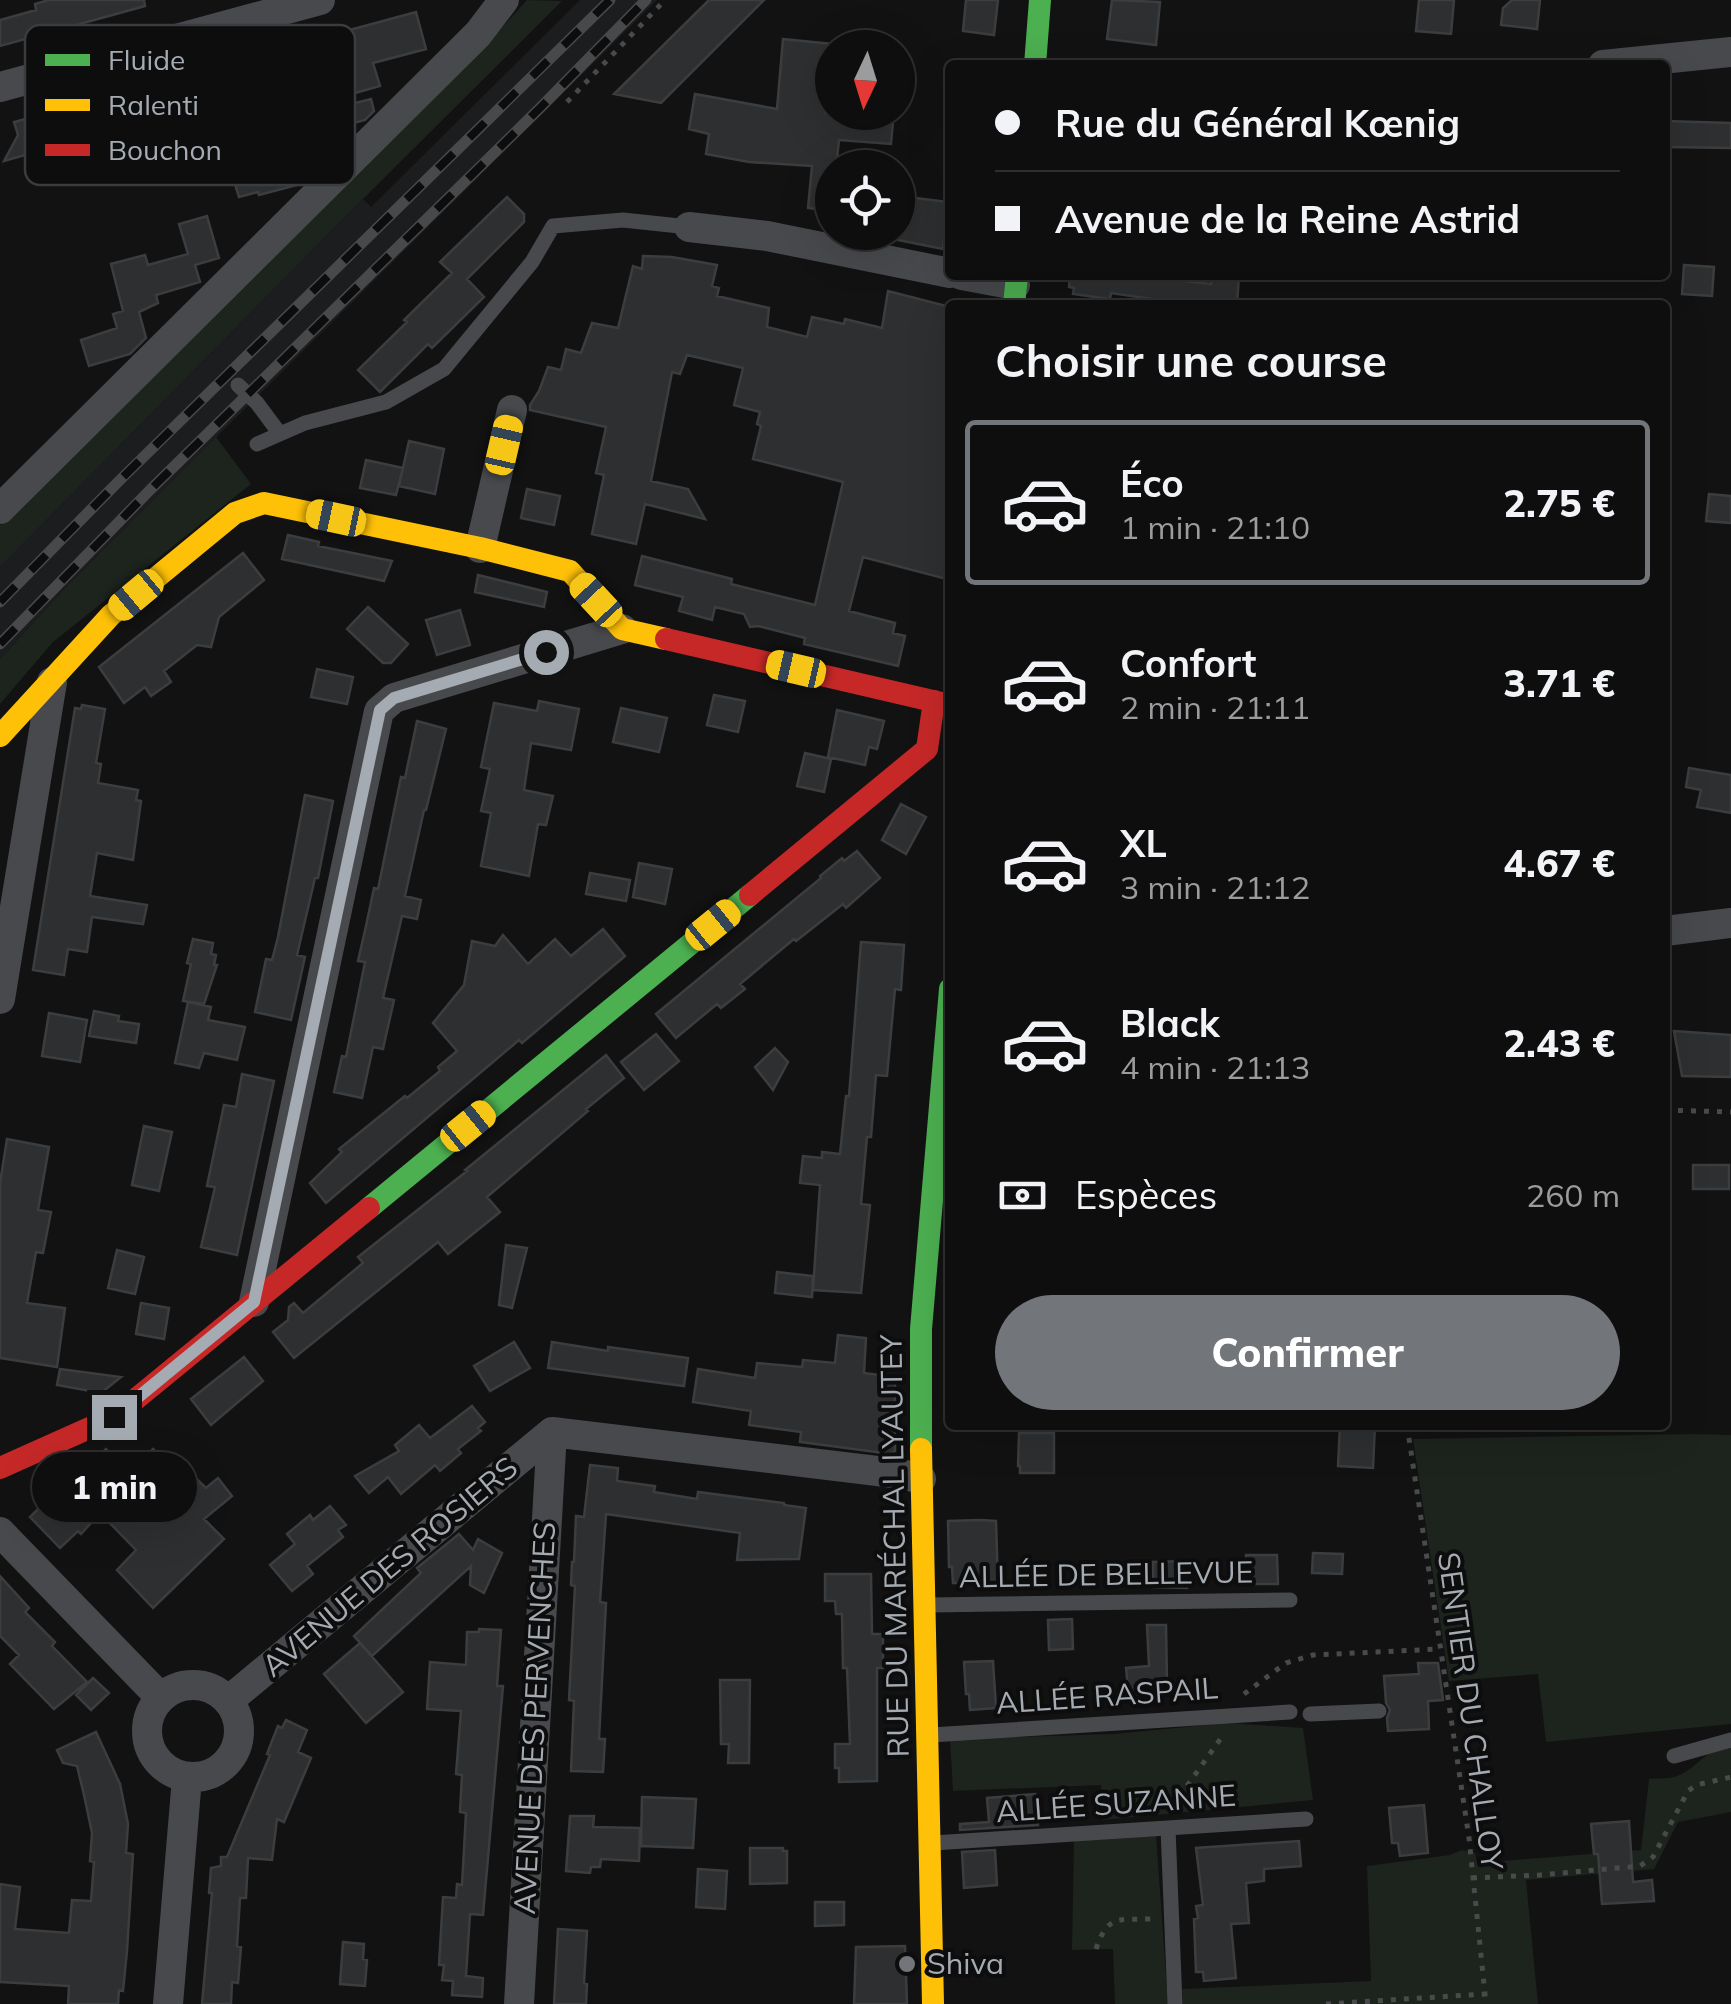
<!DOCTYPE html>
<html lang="fr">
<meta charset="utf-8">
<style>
:root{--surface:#0e0e0e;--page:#1c1c1c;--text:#f1f3f6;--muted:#9b9c9e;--line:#2e2e2e;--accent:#72757a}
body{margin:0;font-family:Mulish,sans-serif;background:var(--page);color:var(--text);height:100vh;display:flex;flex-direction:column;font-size:38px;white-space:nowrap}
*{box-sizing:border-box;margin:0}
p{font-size:32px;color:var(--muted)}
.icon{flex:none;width:55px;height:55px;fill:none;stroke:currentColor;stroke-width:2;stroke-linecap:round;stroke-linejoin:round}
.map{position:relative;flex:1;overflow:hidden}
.panel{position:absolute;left:945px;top:300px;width:725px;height:1130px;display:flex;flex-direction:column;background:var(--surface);border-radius:10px;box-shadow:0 10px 40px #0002,0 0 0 2px var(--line)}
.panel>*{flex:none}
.guide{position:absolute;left:945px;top:60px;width:725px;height:220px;border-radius:10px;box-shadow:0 10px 40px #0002,0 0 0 2px var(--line);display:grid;align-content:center;height:220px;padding:0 50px;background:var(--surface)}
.needle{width:65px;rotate:184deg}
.buttons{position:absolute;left:815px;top:30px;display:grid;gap:20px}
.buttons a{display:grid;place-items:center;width:100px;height:100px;border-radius:50%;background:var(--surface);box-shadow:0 10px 40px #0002,0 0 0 2px var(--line);font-size:50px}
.end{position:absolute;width:45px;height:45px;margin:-22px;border:12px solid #a5abb2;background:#111;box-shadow:0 0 0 5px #111}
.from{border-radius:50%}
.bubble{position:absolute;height:70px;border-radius:35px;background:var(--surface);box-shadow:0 10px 40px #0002,0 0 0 2px var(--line);font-size:32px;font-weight:800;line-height:70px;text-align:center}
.car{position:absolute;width:30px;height:60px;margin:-30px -15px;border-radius:12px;box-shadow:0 0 8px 2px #0007;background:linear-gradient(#f5c518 24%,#345 0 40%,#f5c518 0 76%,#345 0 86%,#f5c518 0)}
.guide b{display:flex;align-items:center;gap:35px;height:95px;font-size:38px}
.guide b+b{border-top:2px solid var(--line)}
.guide i{width:25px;height:25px;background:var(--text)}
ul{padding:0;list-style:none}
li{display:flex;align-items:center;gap:30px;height:165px;margin:0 20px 15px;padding:0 30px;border:5px solid transparent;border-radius:10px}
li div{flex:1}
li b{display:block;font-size:38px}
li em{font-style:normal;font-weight:800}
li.active{border-color:var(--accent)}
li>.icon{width:90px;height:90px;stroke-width:1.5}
h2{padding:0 50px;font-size:45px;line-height:120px}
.pay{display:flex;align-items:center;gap:25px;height:110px;padding:0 50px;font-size:38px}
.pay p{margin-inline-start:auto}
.cta{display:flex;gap:20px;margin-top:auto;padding:20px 50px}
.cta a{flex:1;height:115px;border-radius:60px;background:var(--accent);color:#fff;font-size:40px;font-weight:800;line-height:115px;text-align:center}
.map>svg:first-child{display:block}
.built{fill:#1c1d1e}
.green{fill:#1d231d}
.building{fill:#2e2f30;stroke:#3b3d3f;stroke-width:2.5}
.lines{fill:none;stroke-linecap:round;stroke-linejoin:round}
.path{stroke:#494a4c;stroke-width:5;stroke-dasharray:5 8;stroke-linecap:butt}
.lane{stroke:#47494c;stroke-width:15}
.street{stroke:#47494c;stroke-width:30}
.fast{stroke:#4caf50;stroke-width:22}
.slow{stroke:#ffc107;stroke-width:22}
.jam{stroke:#c62828;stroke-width:22}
.rail-casing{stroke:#48494b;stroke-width:11}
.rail{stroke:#0d0d0e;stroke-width:8;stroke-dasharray:22;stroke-linecap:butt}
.route{stroke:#a5abb2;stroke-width:12}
.poi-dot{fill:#72757a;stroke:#0d0d0e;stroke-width:4}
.labels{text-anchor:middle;stroke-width:8;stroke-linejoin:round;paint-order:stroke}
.street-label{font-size:30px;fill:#a5abb2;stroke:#0d0d0e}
.poi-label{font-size:30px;fill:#a5abb2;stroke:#0d0d0e;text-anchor:start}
.key{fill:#0d0d0e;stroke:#3b3c3f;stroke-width:2.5}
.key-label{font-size:28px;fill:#a5abb2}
</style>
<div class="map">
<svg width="1731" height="2004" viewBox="0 0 1731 2004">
<rect width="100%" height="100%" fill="#121213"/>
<!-- built -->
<path class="built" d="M580,0H657L178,475L66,587L0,659V567L363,199L371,207Z"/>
<!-- green -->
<path class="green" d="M527,0L562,1L363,199L0,567V525L492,38Z
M216,437L251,484L53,642L0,704V659L66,587Z
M1695,1434L1731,1435V1724L1546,1742L1538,1674L1449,1681L1413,1439Z
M1227,1723L1303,1728L1313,1800L1102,1820L1101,1785L953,1791L950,1739L1114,1734Z
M1731,1744V1812L1678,1822L1654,1869L1526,1880L1538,2004H1183L1182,1989L1371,1981L1367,1866L1450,1855L1462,1850L1475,1853L1477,1863L1641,1850L1649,1779C1657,1778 1667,1779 1674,1777C1693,1773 1706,1748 1731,1744Z
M1156,1834L1168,2004H1115L1113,1949L1072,1950L1074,1839Z"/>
<!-- building -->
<path class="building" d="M49,0H144L145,6L0,46V20L36,10L35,4Z
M709,0H764L661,103L614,94Z
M966,0H998L994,35L963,31Z
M1112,0L1160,2L1156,45L1107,39Z
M1419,0H1454L1451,34L1416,31Z
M1512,0H1540L1537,29L1501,25L1503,8Z
M416,12L426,49L373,63L380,86L345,96L347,105L371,99L374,111L365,120L314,134L322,163L301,184L259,195L258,192L239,197L233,178L245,175L237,133L318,112L306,72L243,90L235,61Z
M783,39L832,44V72H829L825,113L893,121L891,144L839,140L836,168H832V211L808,208L812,166L749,162L706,154L709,134L689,129L695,94L777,109Z
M179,67L190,102L168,108L170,115L151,120L149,115L95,129L93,124L54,135L57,146L4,161L18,135L14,122L54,111L49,93L95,81L100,98L153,84L151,75Z
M1665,121L1731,123V148L1665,147Z
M507,197L524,214V222L467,279L484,297L432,348L428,344L380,392L358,370L407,322L404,320L452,273L440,262Z
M908,197L948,202L943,249L898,240V198L908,200Z
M207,216L219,258L195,265L200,282L156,295L158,303L139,312L146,338L130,354L89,366L81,340L117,328L113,314L123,311L111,264L145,255L148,265L188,254L179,224Z
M643,256L672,257L717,265L712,286L719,288L717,296L769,308L767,327L807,337L812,317L844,324L845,319L882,328L888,291L950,307V490L945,508L950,509V580L863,557L849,611L895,623L893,633L905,636L898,666L804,644L805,638L758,626L750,627L744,614L715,607L712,620L679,611L683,597L635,585L642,556L732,579L731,584L815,605L843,482L753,459L761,426L757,424L760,412L734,405L743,368L687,355L680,374L672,372L651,481L688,489L705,519L645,504L636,544L592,534L604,475L596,473L606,427L530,410V405L539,391L548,367L561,370L566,349L581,353L592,323L618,328L633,266L642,269Z
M1684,265L1714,267L1712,296L1682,294Z
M1070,275H1131L1211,284L1212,275H1239L1237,305H1191L1111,293L1110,299L1073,294L1074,288L1069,287Z
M409,441L444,449L435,494L399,486Z
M366,460L403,468L396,495L360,488Z
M527,489L560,496L554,525L521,518Z
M1709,494L1731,496V523L1706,521Z
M288,535L319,542L318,546L392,561L384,581L282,559Z
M243,553L264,580L219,617L211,647L197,645L164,671L171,682L151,696L145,687L124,703L99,667Z
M478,575L547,592L544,607L475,592Z
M368,607L408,644L391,663H383L347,629Z
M460,610L470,645L437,655L426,620Z
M317,669L353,677L347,704L311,697Z
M714,695L745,701L738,732L707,725Z
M539,701L579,709L571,750L531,743L524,790L553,796L546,825L538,824L529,876L481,866L491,813L481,811L490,769L481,767L494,703L537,711Z
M82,705L105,709L96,763L101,764L98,783L138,790L136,800L141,801L133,860L97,853L90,896L147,905L143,924L92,917L87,952L68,949L64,975L33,970L75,708L81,709Z
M621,708L667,718L659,752L613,742Z
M837,710L884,721L877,749L869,747L865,765L828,757Z
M417,721L446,729L426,810H424L405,896L421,900L417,919L402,916L383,998L394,1000L383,1049L373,1047L362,1098L334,1092L342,1056L346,1057L365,962L358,961L366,926L374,888L378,889L401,777L405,778Z
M805,753L831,759L824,792L797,786Z
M1689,768L1731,775V813L1697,807L1701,790L1686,787Z
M305,795L333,801L318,878H315L297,955L305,957L291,1020L255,1012L266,959L272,960L278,937Z
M901,804L926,817L906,854L882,840Z
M857,851L880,878L846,908L843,904L796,941L794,939L740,984L745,989L721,1008L717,1004L676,1038L656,1014L821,878L820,876L842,858L844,861Z
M639,863L672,869L665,904L633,897Z
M590,873L630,880L626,901L586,894Z
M603,929L625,956L522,1043L519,1040L326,1203L310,1183L342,1152L339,1149L405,1096L407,1098L440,1071L438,1067L457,1051L433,1023L464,985L472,941L495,946L503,935L528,964L555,939L571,956Z
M193,939L213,943L211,954L216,955L214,965H217L204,1004L183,1001L191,964L187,963Z
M861,942L904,945L901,990L895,989L887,1076L876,1075L871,1137H867L861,1204L870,1205L861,1293L813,1290L820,1185L800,1183L803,1156L822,1158V1152L840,1154L846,1096H849Z
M188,1002L211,1007L208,1020L245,1027L237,1060L204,1053L199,1068L175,1063Z
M94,1011L119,1016L118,1021L139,1024L136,1043L89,1036Z
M49,1013L87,1020L80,1062L42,1056Z
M1674,1031L1731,1035V1077L1682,1076Z
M656,1034L679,1061L644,1090L621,1062Z
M775,1048L788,1062L773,1090L755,1067Z
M606,1055L624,1078L586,1109L588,1111L487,1197L500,1212L448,1254L438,1242L294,1358L273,1332L288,1320L289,1307L294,1303L303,1313L363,1263L358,1257L467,1171L465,1170Z
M242,1074L274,1081L237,1255L201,1247L215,1187L207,1186L224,1105L236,1107Z
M144,1126L172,1132L159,1191L132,1185Z
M7,1139L49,1147L38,1210L51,1212L43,1253L36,1252L27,1303L65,1308L57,1367L0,1358V1183Z
M1693,1165H1729V1189H1693Z
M506,1245L527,1248L512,1308L499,1305Z
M117,1250L144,1257L135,1294L108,1288Z
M777,1272L813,1276L812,1297L775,1293Z
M141,1303L169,1308L164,1339L136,1334Z
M838,1335L866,1338L864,1373L895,1377V1451L891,1454L800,1442L801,1432L749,1425L751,1411L693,1402L698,1369L755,1378L757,1363L802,1367L803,1360L835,1363Z
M514,1342L530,1368L490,1391L474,1366Z
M552,1342L608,1351V1347L688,1358L684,1386L548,1368Z
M244,1357L263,1381L211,1425L191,1399Z
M60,1369L121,1377L101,1393L57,1385Z
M472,1406L485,1422L478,1428L481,1431L458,1449L461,1453L440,1471L435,1465L401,1494L388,1477L369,1493L355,1476L399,1451L395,1445L419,1425L430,1438Z
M1340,1425H1375L1373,1468L1338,1466Z
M1019,1433H1054V1473H1020V1466H1018Z
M106,1449L129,1473L153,1449L167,1463L173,1456L206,1488L218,1478L232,1496L204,1519L224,1539L153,1608L117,1570L136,1550L100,1513L81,1534L78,1531L60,1548L30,1517L48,1499L57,1509L91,1476L85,1469Z
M590,1465L618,1468L617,1481L655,1486L654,1492L697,1499L698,1492L784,1503V1505L806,1508L799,1559L737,1560L740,1533L606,1514L600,1602L606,1603L599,1739H605L603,1772L571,1771L574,1701L569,1700L575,1586L571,1585L572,1562H574L576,1516L584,1517Z
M330,1506L346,1525L338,1530L343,1537L307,1566L313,1574L292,1591L270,1565L295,1544L287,1534L310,1515L313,1520Z
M980,1520L996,1521L998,1583H953L952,1567H949L948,1521Z
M459,1534L473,1550L478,1539L502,1553L484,1593L470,1585L471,1566L372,1656L354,1636L421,1573L417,1568Z
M1313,1553L1343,1554L1342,1574L1312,1573Z
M1246,1555H1277L1278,1584H1246Z
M1187,1561V1588L1153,1587V1562Z
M825,1574H871L872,1634H883V1668H877V1781L839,1782V1768H835V1744H850L847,1668H843L842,1614H836L835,1601H825Z
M0,1576L29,1608L25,1612L55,1642L52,1646L87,1682L54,1709L10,1664L19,1655L0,1636Z
M1072,1619L1073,1649L1049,1650L1048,1620Z
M1147,1625H1166L1167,1682L1158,1683L1159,1699L1133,1700V1688H1128L1126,1668L1149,1666Z
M479,1629L501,1630L497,1686H503L483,1915L470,1914L466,1976L483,1978L482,1997L452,1995L453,1981L442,1980L444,1965H439L443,1897L456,1898L457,1884L462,1885L466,1813L460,1812L462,1775L456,1774L461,1711L427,1709L430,1662L466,1665L467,1632H479Z
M360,1643L403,1692L366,1723L324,1674Z
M993,1661L996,1708L970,1710L969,1694H966L964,1662Z
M1418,1663H1438L1443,1700L1428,1701L1429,1729L1388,1731L1387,1718L1390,1710L1386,1703L1384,1676L1419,1674Z
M93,1678L109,1693L91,1710L76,1695Z
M720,1680H750L749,1763H728L729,1744H721Z
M286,1720L307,1730L298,1752L311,1758L284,1822L277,1819L272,1860L248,1858L246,1898H240L237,1946L241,1947L238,1983L232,1982L231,2004H202L212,1893H209L211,1868L221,1866V1857H227L270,1755L267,1754L272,1741L278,1726L282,1728Z
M96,1732L120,1784L128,1824L126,1853L133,1854L127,1951L123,1991L119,1990L118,2004H68L69,1986L0,1982V1884L20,1887L15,1929L69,1933L72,1900L91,1901L94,1862L90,1861L92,1833L84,1795L77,1766L63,1763L57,1750Z
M1035,1794L1038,1825L960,1830V1824L989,1822L987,1798Z
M642,1797L696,1799L693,1848L641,1846Z
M1424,1805L1428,1853L1400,1856L1398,1843H1392L1389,1808Z
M570,1816H594L593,1827L640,1828L639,1861L601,1859L600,1867H591L590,1873L566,1871Z
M1629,1821L1633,1882L1652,1880L1654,1901L1602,1904L1598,1854H1594L1591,1824Z
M1299,1841L1301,1866L1264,1869V1881L1246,1883L1249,1923L1231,1924L1236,1978L1204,1981L1203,1972H1196L1194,1919L1198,1918L1196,1906L1203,1905L1196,1848Z
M750,1848H783V1851H787V1883L750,1884Z
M995,1850L997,1885L964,1888L962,1852Z
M698,1869L727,1871L725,1909L696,1907Z
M815,1902H844V1925L815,1926Z
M558,1929L587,1931L584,1983L587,1984L586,2004H554Z
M343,1942L364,1944L363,1959L367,1960L365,1986L340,1984Z
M905,1946L907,2004H854L856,1947Z"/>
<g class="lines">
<!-- path -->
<path class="path" d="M567,102L665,0
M1539,305L1540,298
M1665,1110L1731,1112
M1407,1425L1469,1838L1486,2004
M1244,1694L1286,1663L1313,1655L1440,1649
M1172,1807L1224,1734
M1472,1878L1540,1875L1640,1866L1653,1857L1688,1791L1696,1785L1731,1777
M1096,1949C1108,1914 1118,1920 1151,1919
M1326,2004L1485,1994"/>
<!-- lane -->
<path class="lane" d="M238,385L257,403L280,434
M257,444L305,423L386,402L444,369L532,262L553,226L623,220L689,227
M928,1605L1290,1600
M1310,1714L1379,1711
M931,1735L1290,1712
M1674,1756L1731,1740
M1168,1828L1175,2004
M933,1843L1306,1819"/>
<!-- street -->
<path class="street" d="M1603,65L1731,52
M0,87L320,0
M689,227L767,236L950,273
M962,275L1015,285
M0,509L478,34L504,0
M480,548L512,410
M1665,931L1731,923
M0,999L52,682
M254,1302L379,711L394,698L622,629
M552,1432L902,1474L921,1479
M0,1532L161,1698
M147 1731a46 46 0 1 1 92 0a46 46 0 1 1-92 0Z
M228,1701L552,1432
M168,2004L187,1778
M519,2004L552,1432"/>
<!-- fast -->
<path class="fast" d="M1035,65L1040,0
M1014,305L1017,275
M369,1208L750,895
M921,1449V1329L950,989"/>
<!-- slow -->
<path class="slow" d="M0,736L111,615L235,513L264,503L480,548L570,571L622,629L666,639
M921,1449L933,2004"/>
<!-- jam -->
<path class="jam" d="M666,639L950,705
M750,895L927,749L934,701
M0,1468L114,1417L369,1208"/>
<!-- rail casing -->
<g class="rail-casing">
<path id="rail" d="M0,602L121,479L610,0
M0,644L150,490L541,107L646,0"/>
</g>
<!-- rail -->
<use href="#rail" class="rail"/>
</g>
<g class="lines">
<!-- route -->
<path class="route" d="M114,1417L254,1302L380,710L394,698L546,652"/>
</g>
<!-- markers -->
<circle class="poi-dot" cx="907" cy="1964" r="10"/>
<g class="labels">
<!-- street labels -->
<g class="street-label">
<text transform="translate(895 1546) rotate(-91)" y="10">RUE DU MARÉCHAL LYAUTEY</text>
<text transform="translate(390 1567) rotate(-40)" y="10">AVENUE DES ROSIERS</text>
<text transform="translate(1106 1575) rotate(-1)" y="10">ALLÉE DE BELLEVUE</text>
<text transform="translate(1107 1696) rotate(-4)" y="10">ALLÉE RASPAIL</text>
<text transform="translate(1470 1711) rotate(82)" y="10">SENTIER DU CHALLOY</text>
<text transform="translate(535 1718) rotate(-87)" y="10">AVENUE DES PERVENCHES</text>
<text transform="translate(1116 1804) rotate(-4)" y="10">ALLÉE SUZANNE</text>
</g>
<!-- poi labels -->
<g class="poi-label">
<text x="927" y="1974">Shiva</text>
</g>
</g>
<!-- legend -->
<rect x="25" y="25" width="330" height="160" rx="15" class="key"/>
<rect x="45" y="54" width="45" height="12" fill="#4caf50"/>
<rect x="45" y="99" width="45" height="12" fill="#ffc107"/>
<rect x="45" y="144" width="45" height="12" fill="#c62828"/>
<g class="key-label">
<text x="108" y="70">Fluide</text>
<text x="108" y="115">Ralenti</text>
<text x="108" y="160">Bouchon</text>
</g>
</svg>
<div class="buttons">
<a><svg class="needle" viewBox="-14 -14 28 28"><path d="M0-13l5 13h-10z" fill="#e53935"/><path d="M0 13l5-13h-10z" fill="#9b9c9e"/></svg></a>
<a><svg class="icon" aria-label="locate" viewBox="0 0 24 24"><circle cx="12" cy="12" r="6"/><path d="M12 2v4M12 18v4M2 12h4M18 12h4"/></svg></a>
</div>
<i class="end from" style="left:546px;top:652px"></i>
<i class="end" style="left:114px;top:1417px"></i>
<div class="bubble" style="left:32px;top:1452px;width:165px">1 min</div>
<i class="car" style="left:504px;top:445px;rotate:13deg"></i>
<i class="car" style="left:336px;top:518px;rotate:282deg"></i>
<i class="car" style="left:136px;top:595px;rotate:230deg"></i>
<i class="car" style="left:596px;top:600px;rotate:317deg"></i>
<i class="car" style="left:796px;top:669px;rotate:283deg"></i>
<i class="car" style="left:713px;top:925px;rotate:51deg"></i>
<i class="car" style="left:468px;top:1126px;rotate:51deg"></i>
<div class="guide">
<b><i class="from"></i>Rue du Général Kœnig</b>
<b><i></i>Avenue de la Reine Astrid</b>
</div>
<section class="panel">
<h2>Choisir une course</h2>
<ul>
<li class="active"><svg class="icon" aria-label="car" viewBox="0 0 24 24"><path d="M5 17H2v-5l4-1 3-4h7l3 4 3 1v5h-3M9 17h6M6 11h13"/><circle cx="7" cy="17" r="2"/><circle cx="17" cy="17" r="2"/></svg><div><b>Éco</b><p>1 min · 21:10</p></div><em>2.75 €</em></li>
<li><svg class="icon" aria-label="car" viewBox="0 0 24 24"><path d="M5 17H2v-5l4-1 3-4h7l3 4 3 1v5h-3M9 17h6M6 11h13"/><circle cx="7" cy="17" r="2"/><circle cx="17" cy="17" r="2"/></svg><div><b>Confort</b><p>2 min · 21:11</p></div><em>3.71 €</em></li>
<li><svg class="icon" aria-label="car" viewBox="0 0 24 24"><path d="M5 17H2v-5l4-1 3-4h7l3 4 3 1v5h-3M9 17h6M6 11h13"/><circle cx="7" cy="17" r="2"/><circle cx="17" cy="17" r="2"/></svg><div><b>XL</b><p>3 min · 21:12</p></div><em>4.67 €</em></li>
<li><svg class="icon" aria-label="car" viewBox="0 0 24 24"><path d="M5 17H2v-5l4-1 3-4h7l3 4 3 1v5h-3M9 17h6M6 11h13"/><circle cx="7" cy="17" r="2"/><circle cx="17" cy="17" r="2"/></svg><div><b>Black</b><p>4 min · 21:13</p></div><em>2.43 €</em></li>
</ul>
<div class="pay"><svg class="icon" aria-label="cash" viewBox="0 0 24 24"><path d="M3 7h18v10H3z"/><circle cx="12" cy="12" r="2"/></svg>Espèces<p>260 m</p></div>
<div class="cta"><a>Confirmer</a></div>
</section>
</div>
